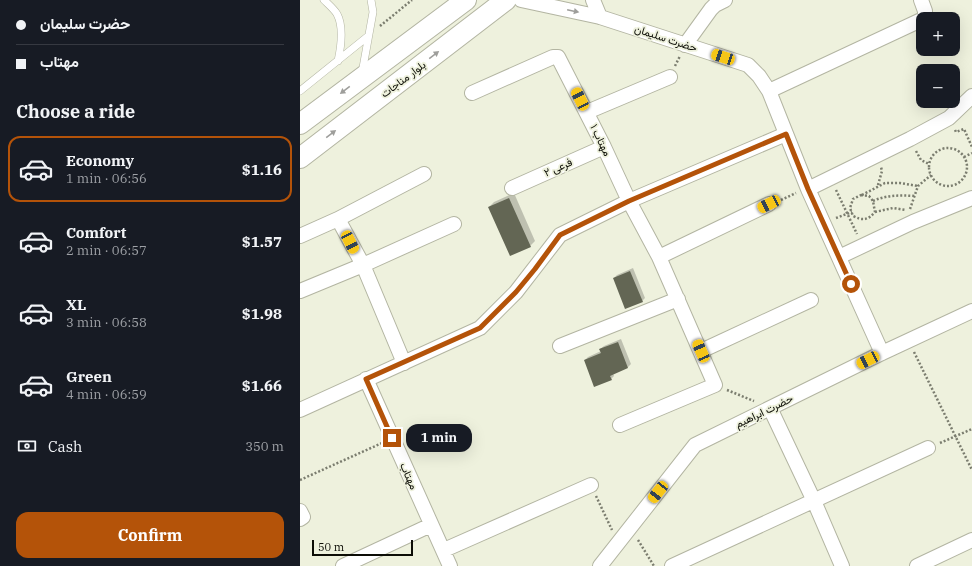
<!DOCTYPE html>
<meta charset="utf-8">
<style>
:root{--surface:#171b24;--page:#20242c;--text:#f1f3f6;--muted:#9ea1a6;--line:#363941;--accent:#b45309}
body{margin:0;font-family:"IBM Plex Serif",Vazirmatn,serif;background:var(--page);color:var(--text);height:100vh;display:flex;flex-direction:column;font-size:15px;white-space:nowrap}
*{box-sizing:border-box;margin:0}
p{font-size:13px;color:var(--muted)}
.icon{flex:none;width:22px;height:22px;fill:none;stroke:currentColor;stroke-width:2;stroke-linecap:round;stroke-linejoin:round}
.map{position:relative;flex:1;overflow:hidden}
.panel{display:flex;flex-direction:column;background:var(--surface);width:300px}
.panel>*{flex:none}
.hud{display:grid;align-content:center;height:88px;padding:0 16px;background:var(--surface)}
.tools{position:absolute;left:616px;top:12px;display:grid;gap:8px}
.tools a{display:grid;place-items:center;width:44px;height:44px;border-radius:8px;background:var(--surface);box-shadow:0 4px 16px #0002;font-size:20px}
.scale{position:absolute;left:12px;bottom:10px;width:101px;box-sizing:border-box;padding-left:4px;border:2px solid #0c0d06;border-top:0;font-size:11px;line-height:14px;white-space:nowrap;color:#0c0d06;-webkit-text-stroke:3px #eef1dd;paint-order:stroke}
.end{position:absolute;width:18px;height:18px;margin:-9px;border:5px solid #b45309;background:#fff;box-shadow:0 0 0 2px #fff}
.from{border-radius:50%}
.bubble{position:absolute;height:28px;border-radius:12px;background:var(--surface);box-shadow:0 4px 16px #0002;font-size:13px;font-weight:700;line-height:28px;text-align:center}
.car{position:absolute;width:12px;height:24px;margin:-12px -6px;border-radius:5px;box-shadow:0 0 3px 1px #0007;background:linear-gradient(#f5c518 24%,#345 0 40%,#f5c518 0 76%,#345 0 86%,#f5c518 0)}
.hud b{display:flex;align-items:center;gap:14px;height:38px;font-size:15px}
.hud b+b{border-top:1px solid var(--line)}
.hud i{width:10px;height:10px;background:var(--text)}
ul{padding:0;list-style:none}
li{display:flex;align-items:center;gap:12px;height:66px;margin:0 8px 6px;padding:0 8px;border:2px solid transparent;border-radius:12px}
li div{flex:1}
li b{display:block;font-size:15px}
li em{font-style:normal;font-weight:700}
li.current{border-color:var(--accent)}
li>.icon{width:36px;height:36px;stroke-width:1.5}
h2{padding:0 16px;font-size:18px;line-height:48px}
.pay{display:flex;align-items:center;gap:10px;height:44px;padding:0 16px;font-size:15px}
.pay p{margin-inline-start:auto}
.cta{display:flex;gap:8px;margin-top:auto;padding:8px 16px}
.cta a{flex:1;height:46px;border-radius:12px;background:var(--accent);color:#fff;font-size:16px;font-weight:700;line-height:46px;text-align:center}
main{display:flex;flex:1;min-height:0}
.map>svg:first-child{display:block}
.shadow{fill:#0003}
.building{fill:#636654}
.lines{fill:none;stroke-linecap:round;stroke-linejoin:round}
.lane-casing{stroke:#b3b5a2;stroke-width:8}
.street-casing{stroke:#b3b5a2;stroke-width:16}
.secondary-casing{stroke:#b3b5a2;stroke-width:22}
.path{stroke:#7b7d6f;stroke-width:2.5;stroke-dasharray:2 2;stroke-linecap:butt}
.lane{stroke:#fff;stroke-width:7}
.street{stroke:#fff;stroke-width:14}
.secondary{stroke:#fff;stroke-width:20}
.oneway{fill:#9e9e9b}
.route{stroke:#b45309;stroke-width:5}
.labels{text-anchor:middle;stroke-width:3.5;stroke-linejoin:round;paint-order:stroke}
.street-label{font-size:11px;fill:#0c0d06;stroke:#eef1dd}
</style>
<main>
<section class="panel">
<div class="hud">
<b><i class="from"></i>حضرت سلیمان</b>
<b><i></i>مهتاب</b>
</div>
<h2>Choose a ride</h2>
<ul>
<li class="current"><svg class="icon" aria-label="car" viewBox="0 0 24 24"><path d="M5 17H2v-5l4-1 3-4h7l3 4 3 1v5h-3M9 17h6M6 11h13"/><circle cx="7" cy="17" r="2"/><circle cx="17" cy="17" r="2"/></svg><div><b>Economy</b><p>1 min · 06:56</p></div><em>$1.16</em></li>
<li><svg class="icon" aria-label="car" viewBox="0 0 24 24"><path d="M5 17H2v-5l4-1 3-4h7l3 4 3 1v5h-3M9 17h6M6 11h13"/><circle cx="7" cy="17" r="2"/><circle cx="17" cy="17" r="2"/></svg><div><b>Comfort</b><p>2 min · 06:57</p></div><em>$1.57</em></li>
<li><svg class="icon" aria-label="car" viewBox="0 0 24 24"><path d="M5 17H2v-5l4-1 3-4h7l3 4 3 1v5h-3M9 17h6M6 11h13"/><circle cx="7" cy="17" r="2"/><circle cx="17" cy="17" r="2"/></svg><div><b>XL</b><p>3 min · 06:58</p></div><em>$1.98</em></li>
<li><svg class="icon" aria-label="car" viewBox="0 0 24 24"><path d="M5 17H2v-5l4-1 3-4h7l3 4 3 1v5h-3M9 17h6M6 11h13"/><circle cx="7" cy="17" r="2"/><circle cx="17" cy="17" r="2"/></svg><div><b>Green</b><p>4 min · 06:59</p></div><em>$1.66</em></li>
</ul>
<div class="pay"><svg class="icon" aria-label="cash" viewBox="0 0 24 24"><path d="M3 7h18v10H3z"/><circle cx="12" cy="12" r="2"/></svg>Cash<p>350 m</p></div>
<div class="cta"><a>Confirm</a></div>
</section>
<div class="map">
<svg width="672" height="566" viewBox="0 0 672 566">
<rect width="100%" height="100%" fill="#eef1dd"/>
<!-- shadow -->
<path class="shadow" d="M214,193L235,241L230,246L189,207L194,202Z
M333,268L345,298L342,301L314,278L317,275Z
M321,339L331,364L328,367L313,373L314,376L311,379L285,360L288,357L301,351L300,349L304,346Z"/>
<!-- building -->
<path class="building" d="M209,198L231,247L210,256L188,207Z
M330,271L343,302L325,309L313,278Z
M318,342L328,368L310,376L312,380L294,387L284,360L301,353L299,349Z"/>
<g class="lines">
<!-- lane casing -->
<g class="lane-casing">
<path id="lane" d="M24,0C28,4 34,9 37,14C44,27 41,47 38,61
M62,73L73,12L71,0
M0,91L67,37"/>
</g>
<!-- street casing -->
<g class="street-casing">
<path id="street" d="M221,0L300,17L448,65L459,76L469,91L508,189L582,353
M293,0L300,17
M385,45L411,9L415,5L425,0
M469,91L621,20L625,17V11L621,0
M172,93L253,57H258L304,147L329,201L359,257L415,385L320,425
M287,112L370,77
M212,188L304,147
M508,189L610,139L649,118L672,96
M0,236L38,219
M359,257L469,204
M539,257L613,222L672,198
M0,291L63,265L154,224
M260,346L378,299
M401,351L511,300
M104,363L63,265L38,219L124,174
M66,379L150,566
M470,408L514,501L542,566
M0,410L180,328L216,292L260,235L329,201L486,134
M0,511L3,517L0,519
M144,550L291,485
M43,566L131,525
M300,566L395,445L582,353L672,311
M372,566L628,448
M617,566L672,540"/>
</g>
<!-- secondary casing -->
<g class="secondary-casing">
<path id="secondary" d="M0,124L166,0
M0,158L206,0"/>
</g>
<!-- path -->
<path class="path" d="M80,26L112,0
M375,66L380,56
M655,130L656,132L664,129L672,147
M629 167a19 19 0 1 1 38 0a19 19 0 1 1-38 0Z
M616,151L621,160L629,164
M664,157L672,153
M578,185L582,171L581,167
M536,190L557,234
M561,195L569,196L573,201L575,212C568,220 563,221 553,216L550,208L553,199Z
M562,195L585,183H600L618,186
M481,200L496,193
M573,201C586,195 600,195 615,196
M610,209L618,186L631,175
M575,212L593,208L606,210
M536,218L552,212
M614,352L672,470
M427,390L454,401
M640,443L672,429
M0,480L82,443
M296,496L312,530
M338,540L354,566"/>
<!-- lane -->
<use href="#lane" class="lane"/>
<!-- street -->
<use href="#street" class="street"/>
<!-- secondary -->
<use href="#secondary" class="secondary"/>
</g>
<!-- one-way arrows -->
<defs><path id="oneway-solid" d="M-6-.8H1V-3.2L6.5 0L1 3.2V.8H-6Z"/></defs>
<g class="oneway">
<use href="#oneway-solid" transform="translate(273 11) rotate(12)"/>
<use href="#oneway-solid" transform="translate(134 55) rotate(-37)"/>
<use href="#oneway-solid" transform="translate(45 90) rotate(143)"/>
<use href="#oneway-solid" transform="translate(31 134) rotate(-37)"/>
</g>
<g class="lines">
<!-- route -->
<path class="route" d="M92,438L66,379L180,328L216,292L235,269L260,235L329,201L486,134L508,189L551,284"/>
</g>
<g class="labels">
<!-- street labels -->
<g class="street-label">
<text transform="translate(366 38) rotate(18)" y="4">حضرت سلیمان</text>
<text transform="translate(103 79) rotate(-37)" y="4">بلوار مناجات</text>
<text transform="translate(301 140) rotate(64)" y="4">مهتاب ۱</text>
<text transform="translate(258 167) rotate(-24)" y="4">فرعی ۲</text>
<text transform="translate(464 411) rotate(-26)" y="4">حضرت ابراهیم</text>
<text transform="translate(109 476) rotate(66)" y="4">مهتاب</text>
</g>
</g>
</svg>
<div class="tools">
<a>+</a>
<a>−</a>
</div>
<div class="scale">50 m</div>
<i class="end from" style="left:551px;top:284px"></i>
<i class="end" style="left:92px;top:438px"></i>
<div class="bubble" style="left:106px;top:424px;width:66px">1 min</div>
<i class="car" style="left:423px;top:57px;rotate:288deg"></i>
<i class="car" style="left:280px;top:99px;rotate:333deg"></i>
<i class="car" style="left:469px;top:204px;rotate:244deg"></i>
<i class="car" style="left:50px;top:242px;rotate:153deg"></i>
<i class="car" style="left:401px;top:351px;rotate:336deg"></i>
<i class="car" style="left:568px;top:360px;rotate:243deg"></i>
<i class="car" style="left:358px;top:492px;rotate:218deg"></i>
</div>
</main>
